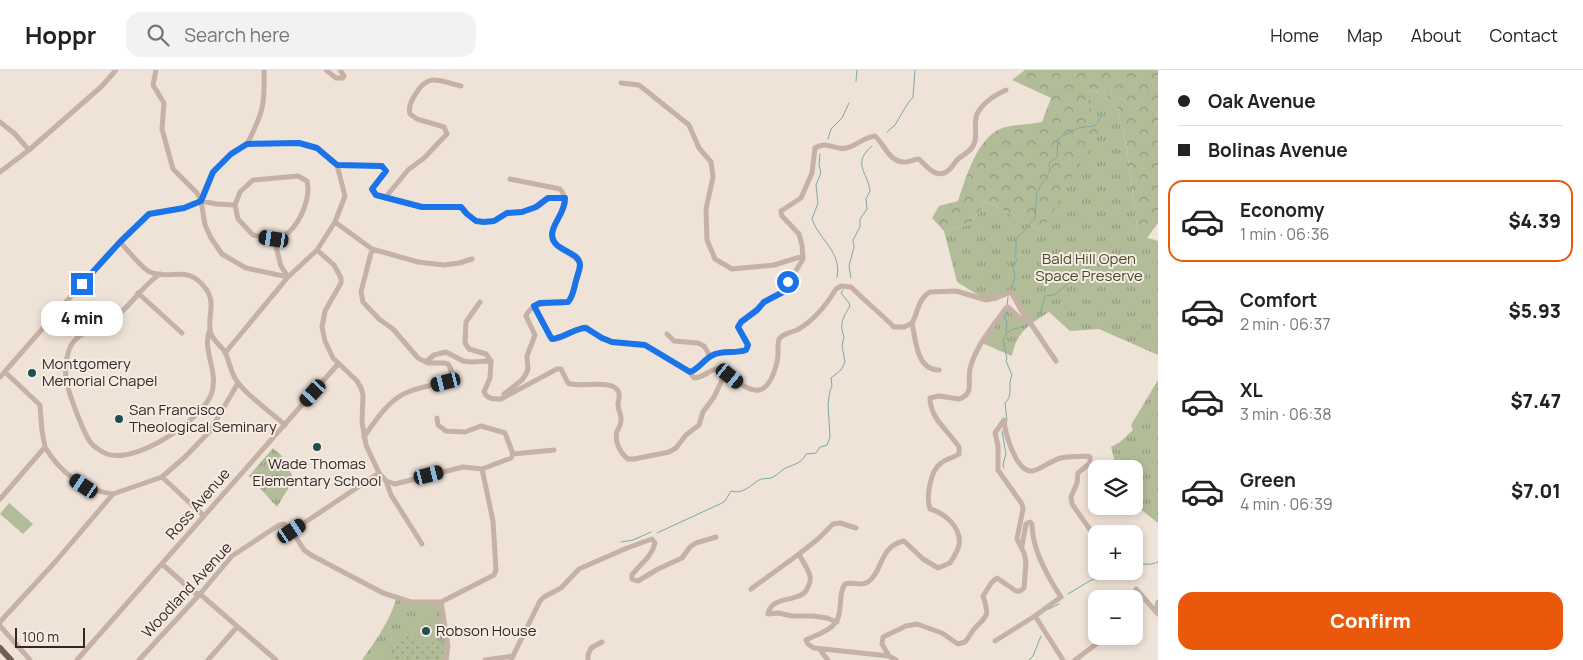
<!DOCTYPE html>
<meta charset="utf-8">
<style>
:root{--surface:#fff;--page:#f2f2f2;--text:#222;--muted:#767676;--line:#e0e0e0;--accent:#ea580c}
body{margin:0;font-family:Manrope,sans-serif;background:var(--page);color:var(--text);height:100vh;display:flex;flex-direction:column;font-size:19px;white-space:nowrap}
*{box-sizing:border-box;margin:0}
p{font-size:16px;color:var(--muted)}
.icon{flex:none;width:28px;height:28px;fill:none;stroke:currentColor;stroke-width:2;stroke-linecap:round;stroke-linejoin:round}
.map{position:relative;flex:1;overflow:hidden}
.sheet{display:flex;flex-direction:column;background:var(--surface);width:425px}
.sheet>*{flex:none}
.top-card{display:grid;align-content:center;height:110px;padding:0 20px;background:var(--surface)}
.tools{position:absolute;left:1088px;top:390px;display:grid;gap:10px}
.tools a{display:grid;place-items:center;width:55px;height:55px;border-radius:10px;background:var(--surface);box-shadow:0 2px 8px #0003;font-size:25px}
.scale{position:absolute;left:15px;bottom:12px;width:70px;box-sizing:border-box;padding-left:5px;border:2px solid #322825;border-top:0;font-size:14px;line-height:18px;white-space:nowrap;color:#322825;-webkit-text-stroke:4px #f7ece3;paint-order:stroke}
.end{position:absolute;width:22px;height:22px;margin:-11px;border:6px solid #1a73e8;background:#fff;box-shadow:0 0 0 2px #fff}
.from{border-radius:50%}
.bubble{position:absolute;height:35px;border-radius:15px;background:var(--surface);box-shadow:0 2px 8px #0003;font-size:16px;font-weight:800;line-height:35px;text-align:center}
.car{position:absolute;width:15px;height:30px;margin:-15px -8px;border-radius:6px;box-shadow:0 0 4px 1px #0007;background:linear-gradient(#222 24%,#8ab4d8 0 40%,#222 0 76%,#8ab4d8 0 86%,#222 0)}
.top-card b{display:flex;align-items:center;gap:18px;height:48px;font-size:19px}
.top-card b+b{border-top:1px solid var(--line)}
.top-card i{width:12px;height:12px;background:var(--text)}
ul{padding:0;list-style:none}
li{display:flex;align-items:center;gap:15px;height:82px;margin:0 10px 8px;padding:0 10px;border:2px solid transparent;border-radius:15px}
li div{flex:1}
li b{display:block;font-size:19px}
li em{font-style:normal;font-weight:800}
li.selected{border-color:var(--accent)}
li>.icon{width:45px;height:45px;stroke-width:1.5}
.cta{display:flex;gap:10px;margin-top:auto;padding:10px 20px}
.cta a{flex:1;height:58px;border-radius:15px;background:var(--accent);color:#fff;font-size:20px;font-weight:800;line-height:58px;text-align:center}
header{display:flex;align-items:center;gap:30px;box-sizing:border-box;height:70px;padding:0 25px;background:var(--surface);border-bottom:1px solid var(--line)}
header strong{font-size:24px}
nav{display:flex;gap:28px;margin-inline-start:auto;font-size:18px}
.search{width:350px;height:45px;background:var(--page);display:flex;align-items:center;gap:12px;box-sizing:border-box;padding:0 18px;border-radius:15px;color:var(--muted);font-size:19px}
main{display:flex;flex:1;min-height:0}
.map>svg:first-child{display:block}
.grass{fill:url(#grass-tufts)}
.forest{fill:url(#forest-crowns)}
.garden{fill:url(#garden-dots)}
.pitch{fill:#b3bc99}
.lines{fill:none;stroke-linecap:round;stroke-linejoin:round}
.stream{stroke:#79a9a8;stroke-width:1}
.minor{stroke:#c5b1a5;stroke-width:5}
.major{stroke:#735e57;stroke-width:6}
.route{stroke:#1a73e8;stroke-width:6}
.poi-dot{fill:#1e504f;stroke:#f7ece3;stroke-width:2}
.labels{text-anchor:middle;stroke-width:4;stroke-linejoin:round;paint-order:stroke}
.park-label{font-size:15px;fill:#444e2b;stroke:#f7ece3}
.poi-label{font-size:15px;fill:#322825;stroke:#f7ece3;text-anchor:start}
.street-label{font-size:15px;fill:#322825;stroke:#f7ece3}
</style>
<header>
<strong>Hoppr</strong>
<div class="search"><svg class="icon" aria-label="search" viewBox="0 0 24 24"><circle cx="10" cy="10" r="6"/><path d="M15 15l6 6"/></svg>Search here</div>
<nav><a>Home</a><a>Map</a><a>About</a><a>Contact</a></nav>
</header>
<main>
<div class="map">
<svg width="1158" height="590" viewBox="0 0 1158 590">
<defs>
<pattern id="grass-tufts" width="24" height="20" patternUnits="userSpaceOnUse" patternTransform="scale(1.25)"><rect width="24" height="20" fill="#b3bc99"/><path d="M3 7l-1-3M5 7V3M7 7l1-3M15 17l-1-3M17 17v-4M19 17l1-3" fill="none" stroke="#92997d"/></pattern>
<pattern id="forest-crowns" width="20" height="18" patternUnits="userSpaceOnUse" patternTransform="scale(1.25)"><rect width="20" height="18" fill="#b3bc99"/><path d="M2 6a3 3 0 1 1 6 0M12 15a3 3 0 1 1 6 0" fill="none" stroke="#92997d"/></pattern>
<pattern id="garden-dots" width="8" height="8" patternUnits="userSpaceOnUse" patternTransform="scale(1.25)"><rect width="8" height="8" fill="#b3bc99"/><path d="M2 2h.1M6 6h.1" fill="none" stroke="#92997d" stroke-width="1.8" stroke-linecap="round"/></pattern>
</defs>
<rect width="100%" height="100%" fill="#efe2d7"/>
<!-- grass -->
<path class="grass" d="M1102,21L1117,38L1127,79L1138,165L1158,171V285L1099,259L1070,261L1049,242C1030,254 1016,262 1012,286L982,273L1006,238L1024,248L1011,223L986,230L957,212L944,161L971,154L986,131L1042,161L1085,22Z
M1158,310V453L1134,434V399H1108L1116,396L1111,377L1120,372L1133,360L1131,355Z
M273,378L282,386L294,409L277,437L249,406Z
M397,527L411,532H441L448,576L446,590H362C377,569 389,552 397,527Z"/>
<!-- forest -->
<path class="forest" d="M1025,0H1158V153L1147,168L1138,165L1127,79L1117,38L1102,21L1085,22L1099,61L1042,161L986,131L971,154L944,161L932,148L939,136L958,131C966,108 976,70 1000,59C1012,54 1029,55 1042,52L1051,28L1012,10Z"/>
<!-- garden -->
<path class="garden" d="M409,565L415,567L421,573L443,572V590H387L395,582L398,569L400,567Z"/>
<!-- pitch -->
<path class="pitch" d="M9,433L33,454L23,464L0,444Z"/>
<g class="lines">
<!-- stream -->
<path class="stream" d="M856,11L857,0
M887,62L895,55L908,33L913,27L915,0
M828,69L831,59L842,48L849,33
M820,84L819,95L821,103L816,115L818,133L812,149C820,171 842,182 837,207
M851,208L849,196L854,177L853,170L860,157V149L867,139L866,129L870,121C868,102 851,94 872,76
M1012,217L1015,205L1012,194L1017,190L1014,186L1016,183V168C1025,163 1027,154 1035,149L1037,122L1050,101L1049,93L1057,87L1058,69C1063,65 1071,62 1076,59C1090,53 1096,63 1102,43
M1007,236L1008,227
M1037,247L1041,241L1045,226L1054,225L1090,196L1096,194
M1006,262L1007,252L1004,247L1007,242
M1007,351L1005,333C1014,325 1007,315 1012,305L1006,291L1007,289L1003,270C1007,259 1013,259 1024,257
M1002,361L1006,384L1003,394L1004,398
M657,463L722,433L725,431L731,421C742,425 751,415 759,410C762,408 767,409 771,408C777,406 779,402 784,399C792,394 801,395 806,384L816,383L820,377L827,375L830,367L828,334L830,321L832,316L831,308L841,300L845,292L842,276L844,267C839,254 843,247 850,236L849,233L841,223L843,220
M621,472L633,470L651,462
M1134,494C1142,492 1147,497 1158,492
M1068,524L1093,509H1109L1124,501
M1049,539L1059,534
M1029,590L1033,586L1041,566"/>
<!-- minor -->
<path class="minor" d="M156,0L153,15L164,33L162,59L173,99L197,123L201,131L205,155L211,168L222,184L246,198L288,207
M326,0L336,8H343L344,6L340,0
M621,13L639,15L689,55L699,78L711,92L713,107L706,139L707,170L715,189L732,199L774,195L803,186
M0,52L14,63L29,80
M247,74C263,43 265,35 264,0
M0,102L29,80L102,16L116,0
M385,128L408,100L424,88L447,64L444,57L417,49L410,44C408,37 411,31 415,25C428,2 439,11 461,16
M201,131L217,134L235,135L240,122L253,110L298,106L307,111C311,127 301,151 289,162C285,165 279,167 274,169L281,196L288,207
M235,135L238,149L253,165L274,169
M335,152L372,179L418,192L444,195L459,193L472,189
M120,172C128,180 140,197 150,202C170,211 187,193 206,219C217,234 206,249 211,264C214,271 221,276 225,282C230,292 231,306 239,314C249,327 272,343 285,355
M317,180L334,195L341,208V213L325,241L322,257L325,271L333,288L357,311L361,318L363,325L362,352L366,375L379,403L386,411L391,425L422,474
M160,204C140,217 129,240 108,253C94,261 76,261 69,280C66,288 65,301 66,310C68,321 84,365 91,373C94,377 102,382 107,384C136,394 199,352 211,325C220,302 201,281 210,259
M138,223L182,263
M480,232L466,252L465,273L469,279L486,284L491,291
M534,236L550,267L552,269C565,268 574,258 586,257L601,268L612,272L645,275L690,302C700,299 704,289 713,285C723,280 735,284 746,280L748,275L738,257L741,252L757,241L764,232L783,222L803,189L802,175L799,164L782,146L781,141L801,128L812,103L815,78C828,70 834,81 846,78C856,76 864,67 875,66C884,74 889,91 903,92C908,93 914,89 919,89C928,98 938,111 950,99C953,96 955,92 957,90C963,84 971,82 974,74C978,65 973,54 977,44C983,32 995,25 1006,20
M1025,245L1056,291
M912,253C916,270 916,300 939,300
M667,264L674,271L698,273L704,276L710,286
M225,283L288,207L317,180L335,152L345,126L337,95
M491,291L490,308L484,322C487,329 493,329 501,329L557,299H561L568,313C578,319 614,307 619,323C620,327 618,331 618,335C618,341 622,345 621,350C621,355 619,358 617,361C614,371 620,383 628,389H634L669,382L676,378L686,365L699,355L703,342L714,327L722,310L730,306C754,326 768,328 777,292C779,285 777,276 779,269C784,263 790,263 797,260C813,251 827,234 836,219L841,216L851,217C865,231 880,243 894,257H904L912,253C918,243 918,228 930,222L956,221L986,230L996,228L1011,222L1025,247L1021,249L1008,237L1006,238C993,256 975,277 970,299C967,311 975,324 959,329L939,326L930,328C930,349 949,361 959,377V384C953,388 946,389 941,393C930,401 926,427 930,439C945,443 962,458 959,475C958,481 953,488 950,493L938,498L923,489L904,471C879,476 883,502 868,512C861,517 853,511 845,514C840,521 841,529 840,537C840,558 823,562 806,570L808,574L814,578L889,586L896,590
M426,292L434,285L446,282L463,291L471,292L491,291
M690,302L694,308C704,308 711,298 721,298L730,306
M0,307L108,184L149,144L184,138L201,131L213,102L231,84L247,74L299,73L317,78L337,95L382,96L386,101L372,119L376,125L422,137H461L467,144L476,151L484,152L494,151L507,143L522,142L535,137L548,128H565
M504,324L522,310L526,304L528,299L527,286L535,265L526,246C533,229 553,235 568,232L572,226L580,193C573,182 555,181 553,166C550,148 576,139 560,119L510,109
M437,348L438,355L446,361L465,362L481,356L505,363L513,384L511,388L482,399
M364,367C375,351 389,329 408,322C420,317 434,315 446,312C453,307 453,301 448,294L445,293H428L418,288L393,259L379,249L363,232L361,222L372,179
M45,377C60,403 84,420 113,424
M513,384L554,380
M162,407L204,446
M0,429L45,377L42,361L40,335L5,302
M292,461L304,480L311,485L383,523L411,532H441L494,505L496,500L493,451L482,399L463,397L395,414L386,411
M799,484L818,469L833,454L840,453L856,458
M162,494L195,523L200,524L276,590
M751,519L799,484C802,491 808,498 810,506C811,510 810,513 808,517C801,535 772,523 768,544L778,543L792,546H813L827,548L837,552
M1131,529L1136,519L1158,544
M441,532L448,576L446,590
M1156,542L1158,532
M1035,546L1063,590
M0,552L56,491L113,424L162,407L186,386L210,361L238,313
M0,556L30,590
M995,571L1035,546L1061,527C1047,506 1032,479 1032,454L1030,452L1026,454L1022,476
M820,580L828,590
M889,586L882,574L883,567L906,556L917,554L942,563L958,574L965,572C969,568 971,562 975,558C989,544 989,545 983,526L992,512L997,508L1016,521H1020L1024,518L1026,492L1024,483L1017,469L1023,439L1022,434L998,400V376L995,363L1004,350C1005,363 1016,402 1032,401C1043,399 1051,390 1061,388C1070,386 1079,387 1088,386L1090,387V393L1078,403L1077,413L1071,427L1072,434L1096,468
M77,590L338,294
M139,590L200,524L232,486L279,455L284,454L292,461L379,403
M208,590L237,557
M485,590L513,586
M511,590L540,531L544,527L561,518L579,499L627,478L652,469L655,473C652,487 639,495 632,505V509L638,511L658,499L682,488L690,477L696,473L716,467
M588,590V585L591,578L602,572
M1075,590L1107,566"/>
<!-- major -->
<path class="major" d="M0,578L11,590"/>
</g>
<g class="lines">
<!-- route -->
<path class="route" d="M82,214L120,172L149,144L184,138L201,131L213,102L231,84L247,74L299,73L317,78L337,95L382,96L386,101L372,119L376,125L422,137H461L467,144L476,151L484,152L494,151L507,143L522,142L536,137L548,128H565C565,144 552,153 552,165C553,182 579,180 580,195C580,200 577,206 576,211C574,218 573,227 568,232L540,233L534,236L550,266L552,269C565,268 574,258 586,258L602,268L612,272L645,275L690,302C699,299 704,289 713,285C723,280 735,284 746,280L748,275L738,257L741,252L757,240L764,232L783,222L788,212"/>
</g>
<!-- markers -->
<g class="poi-dot">
<circle cx="32" cy="303" r="5"/>
<circle cx="119" cy="349" r="5"/>
<circle cx="317" cy="377" r="5"/>
<circle cx="426" cy="561" r="5"/>
</g>
<g class="labels">
<!-- park labels -->
<g class="park-label">
<text x="1089" y="194">Bald Hill Open<tspan x="1089" dy="17">Space Preserve</tspan></text>
</g>
<!-- poi labels -->
<g class="poi-label">
<text x="42" y="299">Montgomery<tspan x="42" dy="17">Memorial Chapel</tspan></text>
<text x="129" y="345">San Francisco<tspan x="129" dy="17">Theological Seminary</tspan></text>
<text x="317" y="399" text-anchor="middle">Wade Thomas<tspan x="317" dy="17">Elementary School</tspan></text>
<text x="436" y="566">Robson House</text>
</g>
<!-- street labels -->
<g class="street-label">
<text transform="translate(198 434) rotate(-49)" y="5">Ross Avenue</text>
<text transform="translate(187 520) rotate(-47)" y="5">Woodland Avenue</text>
</g>
</g>
</svg>
<div class="tools">
<a><svg class="icon" aria-label="layers" viewBox="0 0 24 24"><path d="M12 4l9 5-9 5-9-5zM3 14l9 5 9-5"/></svg></a>
<a>+</a>
<a>−</a>
</div>
<div class="scale">100 m</div>
<i class="end from" style="left:788px;top:212px"></i>
<i class="end" style="left:82px;top:214px"></i>
<div class="bubble" style="left:41px;top:231px;width:82px">4 min</div>
<i class="car" style="left:274px;top:169px;rotate:279deg"></i>
<i class="car" style="left:730px;top:306px;rotate:129deg"></i>
<i class="car" style="left:446px;top:312px;rotate:256deg"></i>
<i class="car" style="left:313px;top:323px;rotate:222deg"></i>
<i class="car" style="left:429px;top:405px;rotate:76deg"></i>
<i class="car" style="left:84px;top:416px;rotate:304deg"></i>
<i class="car" style="left:292px;top:461px;rotate:56deg"></i>
</div>
<section class="sheet">
<div class="top-card">
<b><i class="from"></i>Oak Avenue</b>
<b><i></i>Bolinas Avenue</b>
</div>
<ul>
<li class="selected"><svg class="icon" aria-label="car" viewBox="0 0 24 24"><path d="M5 17H2v-5l4-1 3-4h7l3 4 3 1v5h-3M9 17h6M6 11h13"/><circle cx="7" cy="17" r="2"/><circle cx="17" cy="17" r="2"/></svg><div><b>Economy</b><p>1 min · 06:36</p></div><em>$4.39</em></li>
<li><svg class="icon" aria-label="car" viewBox="0 0 24 24"><path d="M5 17H2v-5l4-1 3-4h7l3 4 3 1v5h-3M9 17h6M6 11h13"/><circle cx="7" cy="17" r="2"/><circle cx="17" cy="17" r="2"/></svg><div><b>Comfort</b><p>2 min · 06:37</p></div><em>$5.93</em></li>
<li><svg class="icon" aria-label="car" viewBox="0 0 24 24"><path d="M5 17H2v-5l4-1 3-4h7l3 4 3 1v5h-3M9 17h6M6 11h13"/><circle cx="7" cy="17" r="2"/><circle cx="17" cy="17" r="2"/></svg><div><b>XL</b><p>3 min · 06:38</p></div><em>$7.47</em></li>
<li><svg class="icon" aria-label="car" viewBox="0 0 24 24"><path d="M5 17H2v-5l4-1 3-4h7l3 4 3 1v5h-3M9 17h6M6 11h13"/><circle cx="7" cy="17" r="2"/><circle cx="17" cy="17" r="2"/></svg><div><b>Green</b><p>4 min · 06:39</p></div><em>$7.01</em></li>
</ul>
<div class="cta"><a>Confirm</a></div>
</section>
</main>
